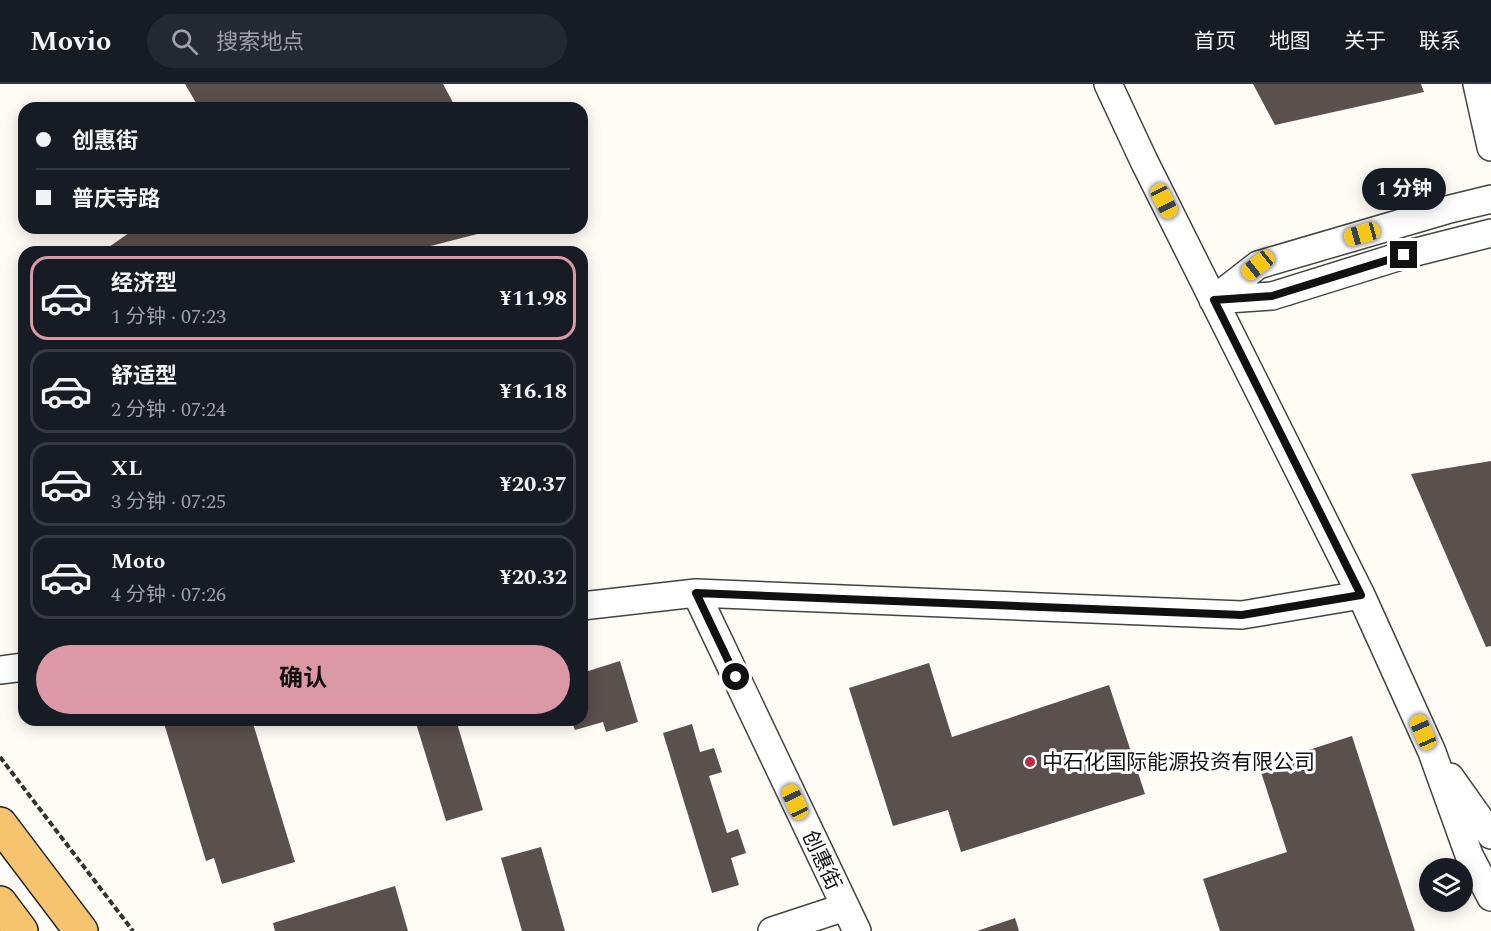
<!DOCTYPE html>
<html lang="zh">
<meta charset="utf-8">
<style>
:root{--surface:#171b24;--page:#242831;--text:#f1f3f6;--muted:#9ea1a6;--line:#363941;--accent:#db99a5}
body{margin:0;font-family:Spectral,"Noto Sans SC",serif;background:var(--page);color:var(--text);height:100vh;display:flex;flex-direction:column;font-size:22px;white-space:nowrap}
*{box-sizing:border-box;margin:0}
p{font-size:20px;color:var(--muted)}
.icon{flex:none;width:33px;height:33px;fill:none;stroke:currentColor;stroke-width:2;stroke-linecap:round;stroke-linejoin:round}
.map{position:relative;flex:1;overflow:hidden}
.side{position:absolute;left:18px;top:162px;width:570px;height:480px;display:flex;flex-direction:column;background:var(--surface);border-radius:18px;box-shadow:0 3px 15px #0003}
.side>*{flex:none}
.banner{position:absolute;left:18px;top:18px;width:570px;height:132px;border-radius:18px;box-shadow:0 3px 15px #0003;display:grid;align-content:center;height:132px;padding:0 18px;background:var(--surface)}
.buttons{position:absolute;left:1419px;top:774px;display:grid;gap:12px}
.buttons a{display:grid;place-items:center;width:54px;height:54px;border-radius:50%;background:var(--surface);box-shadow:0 3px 15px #0003;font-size:30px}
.end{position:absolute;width:27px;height:27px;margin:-14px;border:8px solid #111;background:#fff;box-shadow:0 0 0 3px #fff}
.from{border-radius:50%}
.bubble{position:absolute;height:42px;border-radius:21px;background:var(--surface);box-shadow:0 3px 15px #0003;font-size:20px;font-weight:700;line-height:42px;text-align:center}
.car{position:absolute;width:18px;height:36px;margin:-18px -9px;border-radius:8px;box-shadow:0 0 4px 2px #0007;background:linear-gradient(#f5c518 24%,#345 0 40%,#f5c518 0 76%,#345 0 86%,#f5c518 0)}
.banner b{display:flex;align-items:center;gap:21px;height:57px;font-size:22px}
.banner b+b{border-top:2px solid var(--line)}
.banner i{width:15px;height:15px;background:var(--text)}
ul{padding:10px 0 0;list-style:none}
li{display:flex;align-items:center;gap:18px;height:84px;margin:0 12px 9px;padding:0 6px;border:3px solid var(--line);border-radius:18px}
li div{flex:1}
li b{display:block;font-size:22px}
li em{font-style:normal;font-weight:700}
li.selected{border-color:var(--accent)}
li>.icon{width:54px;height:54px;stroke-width:1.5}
.primary-button{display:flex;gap:12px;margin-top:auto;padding:12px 18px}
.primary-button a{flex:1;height:69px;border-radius:36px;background:var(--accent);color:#111;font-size:24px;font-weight:700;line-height:69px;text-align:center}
header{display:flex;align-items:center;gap:36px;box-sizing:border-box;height:84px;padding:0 30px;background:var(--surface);border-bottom:2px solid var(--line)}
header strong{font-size:28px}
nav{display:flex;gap:33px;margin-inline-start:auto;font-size:21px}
.search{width:420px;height:54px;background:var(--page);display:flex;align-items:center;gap:15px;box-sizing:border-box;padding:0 21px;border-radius:33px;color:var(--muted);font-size:22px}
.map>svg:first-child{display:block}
.building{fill:#5a504d}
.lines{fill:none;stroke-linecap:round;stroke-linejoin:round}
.minor-casing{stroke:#444;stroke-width:30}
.major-casing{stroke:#222;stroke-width:36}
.path{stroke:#333;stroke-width:4;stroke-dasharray:6 3;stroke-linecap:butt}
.minor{stroke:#fff;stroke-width:27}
.major{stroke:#f6c46e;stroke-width:33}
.route{stroke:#111;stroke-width:8}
.poi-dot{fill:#c02a43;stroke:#fff;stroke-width:2}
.labels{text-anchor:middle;stroke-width:6;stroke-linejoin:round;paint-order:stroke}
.poi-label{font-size:21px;fill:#111;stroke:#fff;text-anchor:start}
.street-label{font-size:21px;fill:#111;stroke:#fff}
</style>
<header>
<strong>Movio</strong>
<div class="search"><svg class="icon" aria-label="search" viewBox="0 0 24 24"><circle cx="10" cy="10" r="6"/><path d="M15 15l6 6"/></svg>搜索地点</div>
<nav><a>首页</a><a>地图</a><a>关于</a><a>联系</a></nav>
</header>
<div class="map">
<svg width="1491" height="847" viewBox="0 0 1491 847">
<rect width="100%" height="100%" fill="#fffcf5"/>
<!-- building -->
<path class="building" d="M185,0H443L456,24H199Z
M1253,0H1421L1424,8L1275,41Z
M136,144H496L497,145L407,168H111L109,163Z
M1491,377V562L1486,563L1411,390Z
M620,577L638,638L606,648L603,638L575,646L571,636H582V589Z
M929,579L952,653L1109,601L1145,710L961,768L948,726L893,742L849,604Z
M163,636H243L244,639L252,636L295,778L222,800L214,774L206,777Z
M415,636H456L483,726L446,737Z
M692,640L700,668L714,664L722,688L709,692L727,749L738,745L746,769L731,774L739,801L712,809L663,649Z
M1352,652L1415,847H1220L1203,795L1287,768L1259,682Z
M541,763L565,847H522L501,774Z
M395,802L408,847H275L273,839Z
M1015,834L1019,847H977Z"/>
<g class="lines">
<!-- minor casing -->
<g class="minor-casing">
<path id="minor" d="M1108,0L1144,77L1361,511L1432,668L1469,771L1491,813
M1477,0L1491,63
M1213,216L1258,181L1446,126L1491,115
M1213,216L1272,212L1404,171L1491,149
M696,509L857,847
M582,522L696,509L1242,531L1361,511
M0,586L24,583
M1450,693L1491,751
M772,847L845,823"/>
</g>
<!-- major casing -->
<g class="major-casing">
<path id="major" d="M0,740L81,847
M0,819L21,847"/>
</g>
<!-- path -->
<path class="path" d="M0,673L133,847"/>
<!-- minor -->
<use href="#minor" class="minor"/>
<!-- major -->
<use href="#major" class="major"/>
</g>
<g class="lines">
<!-- route -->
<path class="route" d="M736,593L696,509L1242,531L1361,511L1214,216L1272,212L1404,171"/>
</g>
<!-- markers -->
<circle class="poi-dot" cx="1030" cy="678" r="6"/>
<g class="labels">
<!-- poi labels -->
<g class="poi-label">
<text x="1042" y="685">中石化国际能源投资有限公司</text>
</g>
<!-- street labels -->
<g class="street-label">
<text transform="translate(822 776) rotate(65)" y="7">创惠街</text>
</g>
</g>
</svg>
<div class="buttons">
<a><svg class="icon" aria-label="layers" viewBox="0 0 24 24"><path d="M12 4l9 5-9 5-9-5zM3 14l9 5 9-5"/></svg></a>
</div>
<i class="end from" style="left:736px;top:593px"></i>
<i class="end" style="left:1404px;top:171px"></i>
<div class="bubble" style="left:1362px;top:84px;width:84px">1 分钟</div>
<i class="car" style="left:1164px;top:117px;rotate:153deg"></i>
<i class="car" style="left:1362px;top:150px;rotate:254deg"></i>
<i class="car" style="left:1258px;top:181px;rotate:231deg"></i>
<i class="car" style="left:1423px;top:648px;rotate:336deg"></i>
<i class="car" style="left:795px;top:718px;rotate:335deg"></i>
<div class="banner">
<b><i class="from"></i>创惠街</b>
<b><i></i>普庆寺路</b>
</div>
<section class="side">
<ul>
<li class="selected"><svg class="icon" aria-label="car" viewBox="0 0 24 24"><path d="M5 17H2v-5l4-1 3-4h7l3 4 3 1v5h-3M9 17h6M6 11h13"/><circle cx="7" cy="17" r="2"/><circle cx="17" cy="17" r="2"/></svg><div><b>经济型</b><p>1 分钟 · 07:23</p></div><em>¥11.98</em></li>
<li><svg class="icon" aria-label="car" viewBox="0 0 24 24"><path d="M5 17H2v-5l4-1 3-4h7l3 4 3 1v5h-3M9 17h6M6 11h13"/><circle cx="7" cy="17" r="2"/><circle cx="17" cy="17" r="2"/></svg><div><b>舒适型</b><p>2 分钟 · 07:24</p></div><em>¥16.18</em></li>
<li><svg class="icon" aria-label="car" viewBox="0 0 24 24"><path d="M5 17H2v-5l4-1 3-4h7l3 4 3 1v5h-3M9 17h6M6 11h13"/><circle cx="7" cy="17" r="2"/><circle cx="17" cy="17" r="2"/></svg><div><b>XL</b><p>3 分钟 · 07:25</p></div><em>¥20.37</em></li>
<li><svg class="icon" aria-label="car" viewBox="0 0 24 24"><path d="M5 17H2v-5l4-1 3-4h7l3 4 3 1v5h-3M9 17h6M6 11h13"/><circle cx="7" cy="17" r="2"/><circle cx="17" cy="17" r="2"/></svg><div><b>Moto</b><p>4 分钟 · 07:26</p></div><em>¥20.32</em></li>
</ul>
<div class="primary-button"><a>确认</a></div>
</section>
</div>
